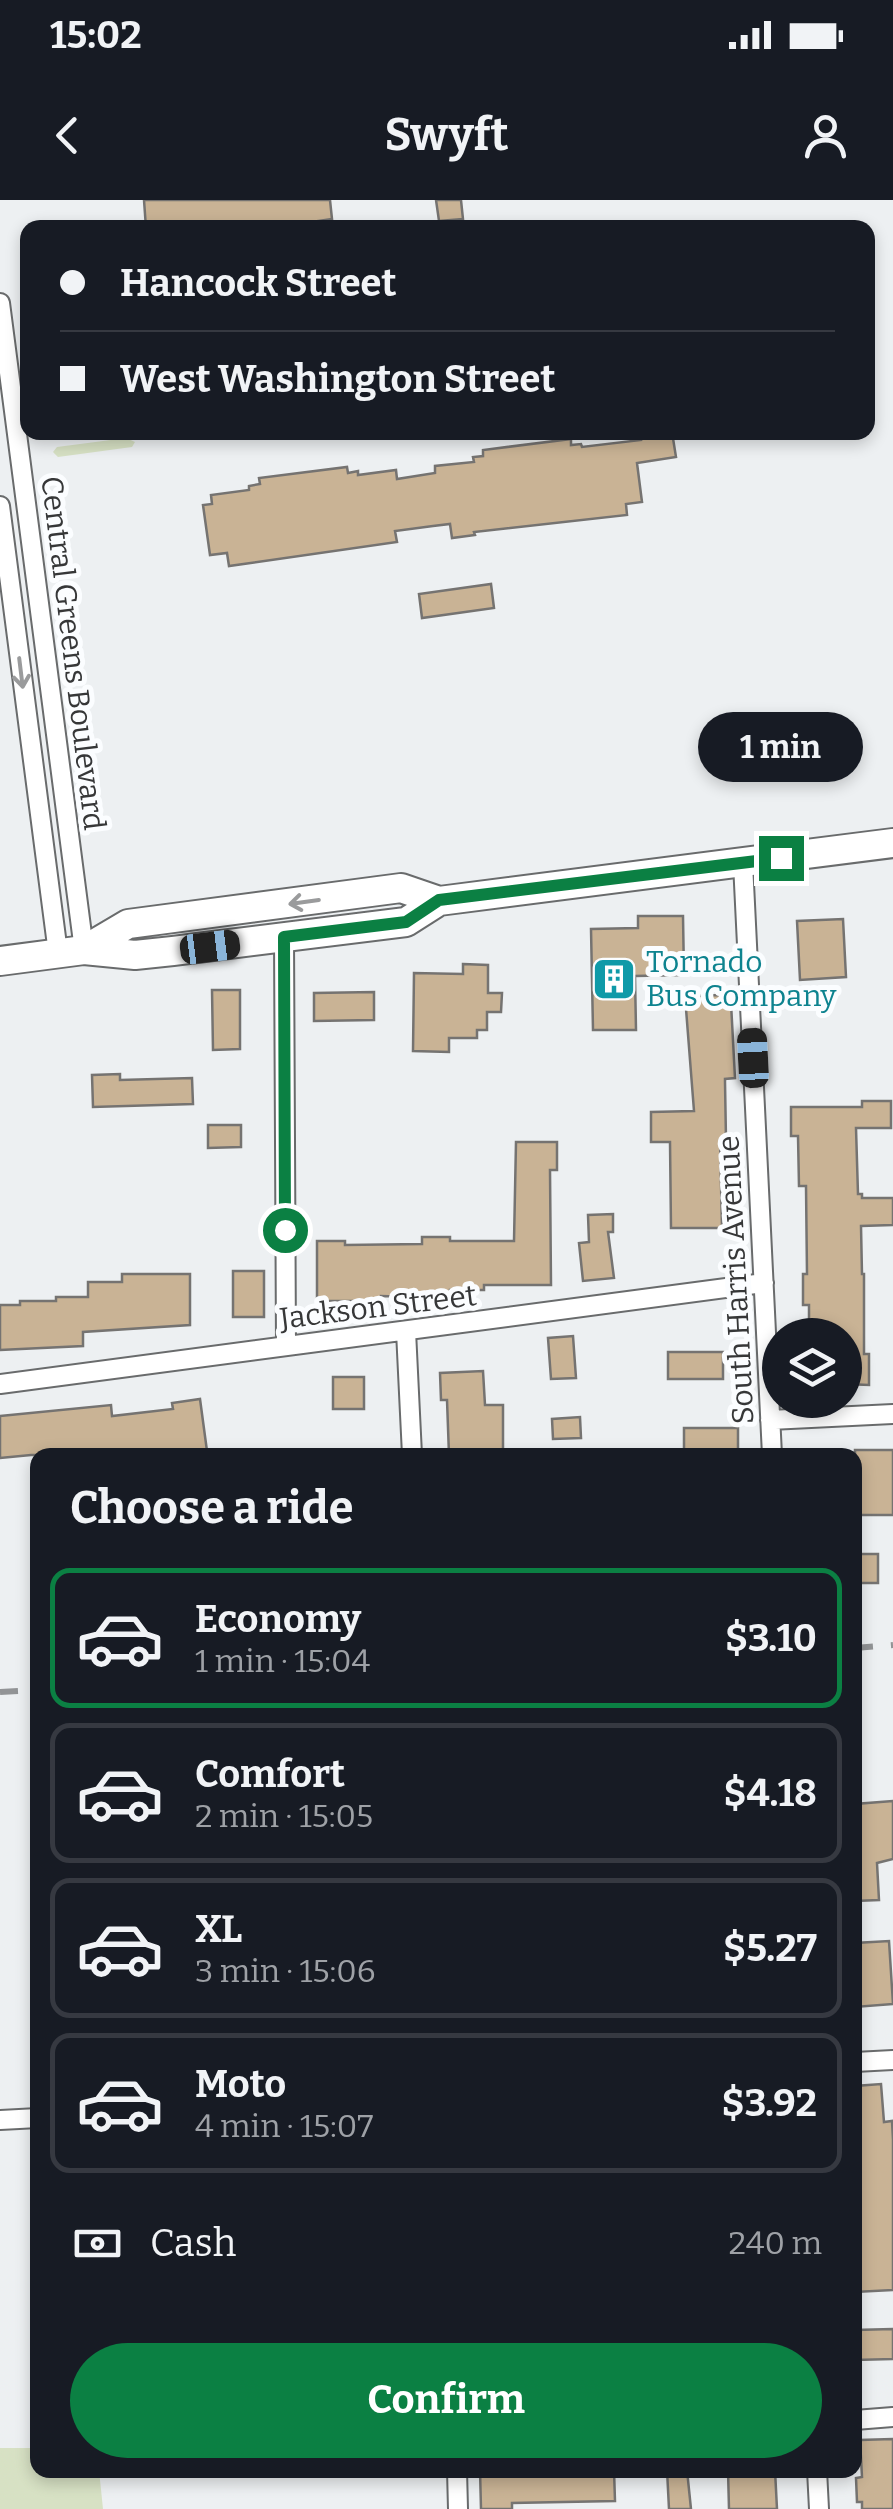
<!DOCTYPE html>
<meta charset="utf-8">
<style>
:root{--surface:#171b24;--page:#20242c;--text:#f1f3f6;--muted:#9ea1a6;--line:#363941;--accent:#0b8043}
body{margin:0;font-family:Bitter,serif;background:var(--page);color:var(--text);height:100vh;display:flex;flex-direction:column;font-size:38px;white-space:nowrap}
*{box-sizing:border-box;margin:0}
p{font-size:32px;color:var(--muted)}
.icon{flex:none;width:55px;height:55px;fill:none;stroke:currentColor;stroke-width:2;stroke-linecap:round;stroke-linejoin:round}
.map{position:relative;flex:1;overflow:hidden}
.details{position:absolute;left:30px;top:1248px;width:832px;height:1030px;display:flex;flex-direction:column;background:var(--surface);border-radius:20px;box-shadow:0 5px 15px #0003}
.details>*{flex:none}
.guide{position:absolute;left:20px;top:20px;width:855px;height:220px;border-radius:20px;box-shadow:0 5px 15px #0003;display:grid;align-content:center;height:220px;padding:0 40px;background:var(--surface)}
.controls{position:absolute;left:762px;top:1118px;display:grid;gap:20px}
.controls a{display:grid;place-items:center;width:100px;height:100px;border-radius:50%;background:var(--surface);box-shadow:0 5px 15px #0003;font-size:50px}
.end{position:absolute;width:45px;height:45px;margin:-22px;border:12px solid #0b8043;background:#fff;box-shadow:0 0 0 5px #fff}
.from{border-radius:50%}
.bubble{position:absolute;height:70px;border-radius:35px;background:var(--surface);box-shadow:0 5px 15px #0003;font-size:32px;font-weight:700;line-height:70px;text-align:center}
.car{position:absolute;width:30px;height:60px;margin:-30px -15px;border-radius:12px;box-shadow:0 0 8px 2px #0007;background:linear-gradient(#222 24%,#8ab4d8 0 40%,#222 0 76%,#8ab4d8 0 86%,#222 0)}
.guide b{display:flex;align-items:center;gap:35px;height:95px;font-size:38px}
.guide b+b{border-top:2px solid var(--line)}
.guide i{width:25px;height:25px;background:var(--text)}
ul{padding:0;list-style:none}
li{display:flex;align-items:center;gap:30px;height:140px;margin:0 20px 15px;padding:0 20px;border:5px solid var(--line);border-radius:20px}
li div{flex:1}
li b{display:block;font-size:38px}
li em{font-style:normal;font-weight:700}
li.active{border-color:var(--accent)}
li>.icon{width:90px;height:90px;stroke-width:1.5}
h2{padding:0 40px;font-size:45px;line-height:120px}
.pay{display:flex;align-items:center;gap:25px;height:110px;padding:0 40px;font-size:38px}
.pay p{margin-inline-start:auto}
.primary-button{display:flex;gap:20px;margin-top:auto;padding:20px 40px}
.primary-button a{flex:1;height:115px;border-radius:60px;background:var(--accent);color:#fff;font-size:40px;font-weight:700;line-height:115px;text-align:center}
.status{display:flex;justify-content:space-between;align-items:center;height:70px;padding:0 50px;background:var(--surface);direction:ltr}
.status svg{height:28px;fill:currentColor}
header{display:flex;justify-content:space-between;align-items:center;height:130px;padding:0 40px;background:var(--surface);font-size:45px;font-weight:700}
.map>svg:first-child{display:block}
.green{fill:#d7e1c4}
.building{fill:#c9b395;stroke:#757371;stroke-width:2.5}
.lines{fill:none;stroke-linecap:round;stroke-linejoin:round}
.minor-casing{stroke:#696b6c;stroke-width:22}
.primary-casing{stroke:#696b6c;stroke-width:32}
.minor{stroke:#fff;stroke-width:18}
.primary{stroke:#fff;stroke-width:28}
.rail{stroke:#929496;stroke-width:6;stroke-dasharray:18 18;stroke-linecap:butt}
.oneway{stroke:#9a9b9c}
.route{stroke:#0b8043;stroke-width:12}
.labels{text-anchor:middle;stroke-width:10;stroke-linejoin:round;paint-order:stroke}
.street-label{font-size:30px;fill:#363738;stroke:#fbfdff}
.culture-label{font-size:30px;fill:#0d838f;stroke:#fbfdff;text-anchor:start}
</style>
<div class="status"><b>15:02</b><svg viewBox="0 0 49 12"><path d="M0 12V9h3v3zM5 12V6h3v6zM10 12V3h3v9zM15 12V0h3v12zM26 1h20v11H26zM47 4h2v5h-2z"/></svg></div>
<header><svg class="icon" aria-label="back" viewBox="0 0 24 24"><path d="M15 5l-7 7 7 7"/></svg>Swyft<svg class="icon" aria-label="person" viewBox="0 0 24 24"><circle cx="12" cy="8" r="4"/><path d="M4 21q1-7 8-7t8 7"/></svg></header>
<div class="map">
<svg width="893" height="2309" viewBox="0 0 893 2309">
<rect width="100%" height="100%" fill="#edf0f2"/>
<!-- green -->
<path class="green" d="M126,238L135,242L132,247L58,257L53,252L57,247Z
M0,2248H37L38,2270H99L103,2309H0Z"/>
<!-- building -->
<path class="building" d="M144,0H330L332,19L318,21L319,28H194L193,23L146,28Z
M436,0H461L463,19L439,21Z
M640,232H672L676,257L637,263L642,302L626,304L627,315L474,332L475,335L452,338L450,324L433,326L395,331L397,342L229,366L227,353L210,355L203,305L212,304L211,295L249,290V286L260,284L259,278L347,267L348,273L358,271V275L396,270L397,279L435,273V266L474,262L473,257L483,256V250L571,239V245L581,244L582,247L641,240Z
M491,384L494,408L422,418L419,394Z
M638,716H683L684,775L635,776L636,830H593L591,729L638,728Z
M843,719L846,777L800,780L797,721Z
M463,764L488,765V793H502L501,812H487V830H477V838H449V852L413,851L414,773L463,774Z
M212,790H240V849L213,850Z
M374,792V820L314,821V793Z
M722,795L723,803H731L735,878L725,879V882L726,940H720L722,1028H671L670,942H651V912L694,911L685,796Z
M120,874V880L192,878L193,904L93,907L92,875Z
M862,901H891V928H856L858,994H862V998H893V1025L861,1026L862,1074H864V1154H869V1185L845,1184V1135H809V1105H803V1074H807L806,986H799L798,936H791V907H862Z
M208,925H241V947L208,948Z
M516,942H557V970H550L551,1085H484V1090H450V1098L381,1096V1101H317V1041H345V1045L422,1044V1037H450V1041H514Z
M613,1014V1032H608L614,1078L583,1081L579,1043L589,1042L588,1015Z
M233,1071H264V1117H233Z
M122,1074H190V1125L83,1132V1146L0,1150V1105H20V1101H56V1097H88V1082H122Z
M573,1136L576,1178L551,1179L548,1138Z
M668,1152H723V1179H668Z
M483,1171L485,1205H503V1255H449L447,1200H441L440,1173Z
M333,1177H364V1209H333Z
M200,1199L207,1251L178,1255H31L0,1258V1216L111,1205L112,1216L173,1209L172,1203Z
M580,1217L581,1238L553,1239L552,1219Z
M684,1228H738V1254H684Z
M855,1250H893V1315H855Z
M855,1354H878V1383H855Z
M893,1601V1659L877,1663L879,1700L855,1701V1604Z
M889,1741L893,1804L855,1807V1743Z
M881,1884L884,1922L892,1921L893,1940V2090L855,2092V1886Z
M893,2129V2159L855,2160V2130Z
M893,2239V2309H862V2302H857L856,2278L862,2277L860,2240Z
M480,2270H614L615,2301L512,2303V2309H481Z
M667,2270H687L691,2309H669Z
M728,2270H775L777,2309H729Z"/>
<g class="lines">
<!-- minor casing -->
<g class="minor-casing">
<path id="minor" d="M0,103L84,750
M0,306L58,753
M743,663L772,1255
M284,737L286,1146
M406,1131L412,1255
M0,1184L764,1083
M770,1220L893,1214
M855,1862L893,1860
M0,1920L38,1918
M855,2220L893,2217
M457,2270L458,2309
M817,2270L819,2309"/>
</g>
<!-- primary casing -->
<g class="primary-casing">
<path id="primary" d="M84,750L128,724L401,688L439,701
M0,761L84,750L135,755L173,751L406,722L439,701L893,643"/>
</g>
<!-- minor -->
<use href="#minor" class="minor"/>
<!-- primary -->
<use href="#primary" class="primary"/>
<!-- rail -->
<path class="rail" d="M855,1448L893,1445
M0,1492L38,1490"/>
</g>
<!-- one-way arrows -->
<defs><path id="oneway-shaft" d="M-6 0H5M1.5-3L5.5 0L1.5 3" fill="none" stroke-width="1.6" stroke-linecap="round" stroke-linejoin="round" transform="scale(2.5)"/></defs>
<g class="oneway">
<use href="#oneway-shaft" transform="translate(21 473) rotate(83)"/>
<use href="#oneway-shaft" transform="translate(304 702) rotate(172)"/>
</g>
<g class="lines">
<!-- route -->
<path class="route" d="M285,1030L284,737L406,722L439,700L781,658"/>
</g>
<!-- icons -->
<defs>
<g id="building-square" transform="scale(2.25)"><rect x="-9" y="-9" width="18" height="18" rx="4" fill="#0f9aa8" stroke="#fbfdff"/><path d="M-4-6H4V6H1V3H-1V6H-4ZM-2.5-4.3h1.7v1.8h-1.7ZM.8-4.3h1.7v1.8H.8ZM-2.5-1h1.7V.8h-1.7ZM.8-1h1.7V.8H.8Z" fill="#fff"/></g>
</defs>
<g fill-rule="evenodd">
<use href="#building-square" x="614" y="779"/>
</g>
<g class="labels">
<!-- street labels -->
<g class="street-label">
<text transform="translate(73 453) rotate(83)" y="10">Central Greens Boulevard</text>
<text transform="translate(736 1080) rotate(-93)" y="10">South Harris Avenue</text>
<text transform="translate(378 1107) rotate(-7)" y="10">Jackson Street</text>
</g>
<!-- culture labels -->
<g class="culture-label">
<text x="646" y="772">Tornado<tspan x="646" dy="34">Bus Company</tspan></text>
</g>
</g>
</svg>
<div class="controls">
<a><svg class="icon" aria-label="layers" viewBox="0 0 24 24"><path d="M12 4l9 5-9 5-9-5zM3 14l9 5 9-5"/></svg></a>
</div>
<i class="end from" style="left:285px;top:1030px"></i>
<i class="end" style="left:781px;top:658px"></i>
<div class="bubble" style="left:698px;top:512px;width:165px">1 min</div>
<i class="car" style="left:210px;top:747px;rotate:83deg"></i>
<i class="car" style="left:753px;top:858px;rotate:357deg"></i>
<div class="guide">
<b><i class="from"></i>Hancock Street</b>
<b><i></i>West Washington Street</b>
</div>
<section class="details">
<h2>Choose a ride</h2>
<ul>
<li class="active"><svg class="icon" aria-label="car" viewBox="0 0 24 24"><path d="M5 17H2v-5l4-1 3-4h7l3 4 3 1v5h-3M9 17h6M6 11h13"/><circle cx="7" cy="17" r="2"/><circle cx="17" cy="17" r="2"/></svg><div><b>Economy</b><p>1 min · 15:04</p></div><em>$3.10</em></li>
<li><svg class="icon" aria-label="car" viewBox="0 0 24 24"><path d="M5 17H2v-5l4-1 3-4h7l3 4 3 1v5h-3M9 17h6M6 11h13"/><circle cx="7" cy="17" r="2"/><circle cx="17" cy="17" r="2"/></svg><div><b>Comfort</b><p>2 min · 15:05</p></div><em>$4.18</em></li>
<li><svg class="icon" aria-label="car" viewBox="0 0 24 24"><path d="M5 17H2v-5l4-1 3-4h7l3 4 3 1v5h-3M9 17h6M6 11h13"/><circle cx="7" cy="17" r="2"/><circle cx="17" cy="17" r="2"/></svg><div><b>XL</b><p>3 min · 15:06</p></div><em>$5.27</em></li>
<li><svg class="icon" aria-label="car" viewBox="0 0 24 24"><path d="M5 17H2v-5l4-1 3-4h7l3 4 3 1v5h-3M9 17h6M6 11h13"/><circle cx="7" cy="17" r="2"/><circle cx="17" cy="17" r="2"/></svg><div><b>Moto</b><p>4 min · 15:07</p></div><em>$3.92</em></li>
</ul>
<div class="pay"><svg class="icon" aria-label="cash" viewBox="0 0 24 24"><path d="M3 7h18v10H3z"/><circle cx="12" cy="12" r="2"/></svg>Cash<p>240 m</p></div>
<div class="primary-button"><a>Confirm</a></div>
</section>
</div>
